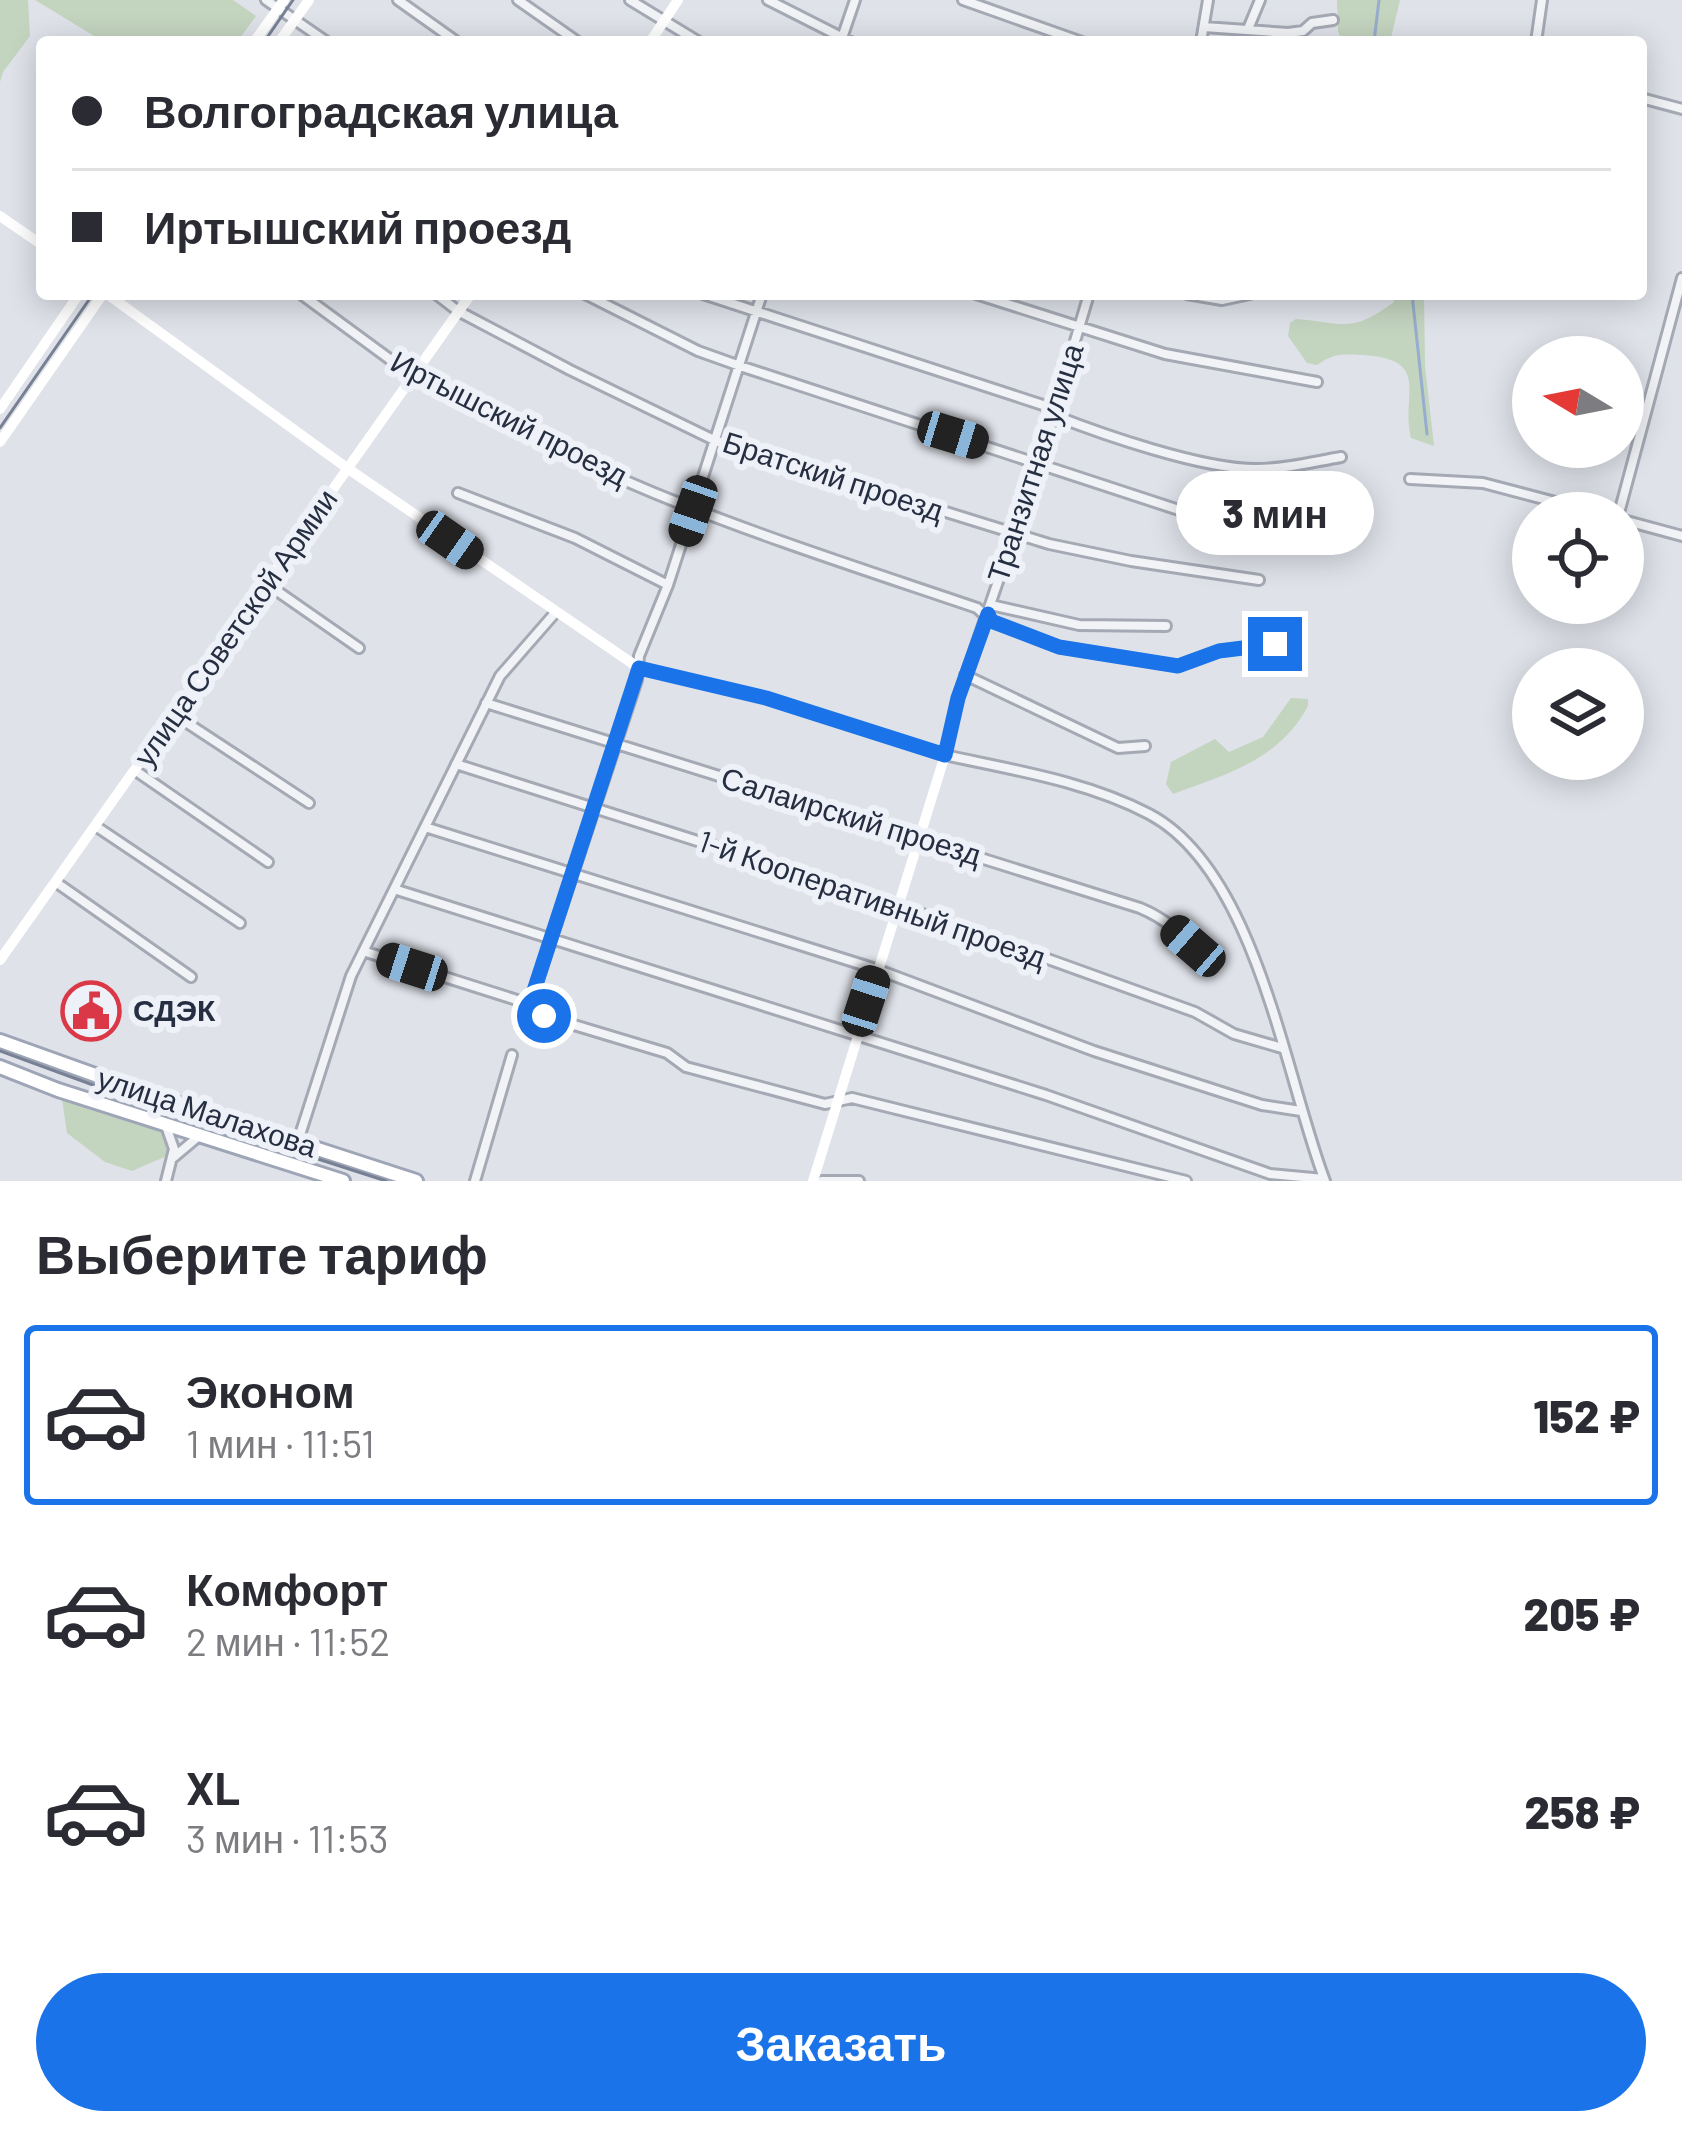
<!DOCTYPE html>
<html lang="ru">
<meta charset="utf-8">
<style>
:root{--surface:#fff;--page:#f7f7f7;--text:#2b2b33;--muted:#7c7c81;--line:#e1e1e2;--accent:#1a73e8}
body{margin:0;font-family:Barlow,sans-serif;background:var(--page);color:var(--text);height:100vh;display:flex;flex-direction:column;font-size:45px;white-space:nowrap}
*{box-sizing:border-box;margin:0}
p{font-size:39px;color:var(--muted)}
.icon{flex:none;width:66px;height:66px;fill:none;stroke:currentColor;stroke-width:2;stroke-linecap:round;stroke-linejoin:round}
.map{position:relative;height:1181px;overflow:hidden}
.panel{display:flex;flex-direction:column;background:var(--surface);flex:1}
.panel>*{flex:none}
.hud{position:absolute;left:36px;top:36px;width:1611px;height:264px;border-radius:12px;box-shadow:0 6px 30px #0003;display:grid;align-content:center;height:264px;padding:0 36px;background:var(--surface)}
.needle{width:78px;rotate:280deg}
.buttons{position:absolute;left:1512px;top:336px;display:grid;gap:24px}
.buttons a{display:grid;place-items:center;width:132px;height:132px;border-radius:50%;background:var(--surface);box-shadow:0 6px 30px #0003;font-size:60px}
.end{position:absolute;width:54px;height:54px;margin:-27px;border:15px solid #1a73e8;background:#fff;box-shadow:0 0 0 6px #fff}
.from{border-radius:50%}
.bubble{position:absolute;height:84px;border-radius:42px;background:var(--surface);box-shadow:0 6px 30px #0003;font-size:39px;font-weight:800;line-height:84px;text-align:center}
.car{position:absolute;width:36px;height:72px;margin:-36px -18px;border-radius:15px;box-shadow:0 0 9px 3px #0007;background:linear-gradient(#222 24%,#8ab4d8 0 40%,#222 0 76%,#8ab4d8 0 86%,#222 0)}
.hud b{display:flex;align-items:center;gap:42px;height:114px;font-size:45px}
.hud b+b{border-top:3px solid var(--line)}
.hud i{width:30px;height:30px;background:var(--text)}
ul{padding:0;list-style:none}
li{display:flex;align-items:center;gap:36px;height:180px;margin:0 24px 18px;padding:0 12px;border:6px solid transparent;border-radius:12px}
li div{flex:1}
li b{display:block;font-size:45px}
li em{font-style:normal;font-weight:800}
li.selected{border-color:var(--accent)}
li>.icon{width:108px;height:108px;stroke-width:1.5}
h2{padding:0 36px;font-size:54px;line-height:144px}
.primary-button{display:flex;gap:24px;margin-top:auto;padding:24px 36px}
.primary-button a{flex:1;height:138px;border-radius:72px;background:var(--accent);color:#fff;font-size:48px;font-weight:800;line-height:138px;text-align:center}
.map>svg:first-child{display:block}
.green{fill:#c3d4bf}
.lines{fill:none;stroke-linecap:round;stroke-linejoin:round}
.stream{stroke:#96adcd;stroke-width:3}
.street-casing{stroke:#a4a9b4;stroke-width:14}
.primary-casing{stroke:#9da5b6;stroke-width:18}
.street{stroke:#f2f3f7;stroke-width:8}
.secondary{stroke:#fff;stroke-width:10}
.primary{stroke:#fff;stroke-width:12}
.tram{stroke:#778094;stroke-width:3}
.route{stroke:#1a73e8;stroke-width:15}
.labels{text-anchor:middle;stroke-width:12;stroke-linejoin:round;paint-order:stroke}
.street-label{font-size:30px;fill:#262f42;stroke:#eef1f7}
.poi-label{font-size:30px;font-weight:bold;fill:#262f42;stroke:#eef1f7;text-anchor:start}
</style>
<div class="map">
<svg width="1682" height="1181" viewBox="0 0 1682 1181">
<rect width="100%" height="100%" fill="#dfe2e9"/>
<!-- green -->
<path class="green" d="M0,0H28L30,36L3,72L0,82Z
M35,0H233L256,16L237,42H104Z
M1337,0H1400L1390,42H1342L1338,31Z
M1391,294H1424L1425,366L1434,446L1411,438C1400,394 1433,359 1362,355C1341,354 1334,353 1317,365L1307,363L1288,336L1290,323L1296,319C1346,323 1350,334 1394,302Z
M1291,698L1308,699V706C1279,760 1227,774 1173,794L1166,784L1171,762L1215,739L1229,752L1263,737Z
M62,1099L164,1131L172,1149L169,1155L132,1171L105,1162L67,1133Z"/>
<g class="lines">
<!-- stream -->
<path class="stream" d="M1374,42L1379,0
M1412,294L1427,434"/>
<!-- street casing -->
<g class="street-casing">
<path id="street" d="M266,0L327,42
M398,0L457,42
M518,0L578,42
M630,0L699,42
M768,0L851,42
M963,0L1082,42
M1204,27L1288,33L1303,31L1312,23L1333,20
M1248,29L1260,0
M841,41L855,0
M1201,42L1208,0
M1536,42L1542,0
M1641,98L1682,109
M301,294L399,366L407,364C578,480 783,542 977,608L991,621L1059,647L1178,666L1219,651L1275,644
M436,294L458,311L570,370L714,440L1049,544L1131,561L1259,580
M585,294L698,351L740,366L1249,533
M703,294L1055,409
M976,294L1165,354L1317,382
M1089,294L1039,462L958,698L945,755C1013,770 1086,781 1149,814C1256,870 1285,1076 1325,1181
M1187,294L1222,300L1250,294
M1053,415C1104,435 1202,469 1256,469C1285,469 1312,462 1341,457
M1410,479L1483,483L1597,513
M458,493L575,538L668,585
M1619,513L1682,278
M1623,520L1682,536
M267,584L359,648
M991,605L1079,625L1166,626
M965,675L1118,748L1145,746
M486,703L1140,908C1164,918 1187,936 1201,958
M175,715L309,803
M456,764L892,903L1195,1012L1234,1034L1282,1048
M136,771L268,862
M97,827L240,923
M425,827L876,969L1094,1051L1262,1105L1301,1111
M57,883L191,977
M397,890L1046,1095L1270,1174L1324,1179
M366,952L520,1001L544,1016L667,1053L686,1067L825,1104L852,1098L1186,1181
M529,1006L637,680L639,656L668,585L762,294
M166,1126L174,1149L166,1181
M298,1141L351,976L500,676L555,613
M174,1157L199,1136
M475,1181L512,1055
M822,1181H859"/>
</g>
<!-- primary casing -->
<g class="primary-casing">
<path id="primary" d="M0,1041L148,1094L416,1181
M0,1067L58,1090L343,1181"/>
</g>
<!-- street -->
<use href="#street" class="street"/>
<!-- secondary -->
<path class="secondary" d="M254,42L284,0
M279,42L309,0
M650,42L678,0
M0,216L42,245
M107,294L347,468L639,668L766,698L945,755L813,1181
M0,409L79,294
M0,442L103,294
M0,960L471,294"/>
<!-- primary -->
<use href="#primary" class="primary"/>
<!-- tram -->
<path class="tram" d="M264,42L293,0
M0,428L93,294
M0,1051L123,1096L386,1181"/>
</g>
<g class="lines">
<!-- route -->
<path class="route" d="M544,1016L529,1006L639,668L766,698L945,755L958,698L988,614L991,621L1059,647L1178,666L1219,651L1275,644"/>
</g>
<!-- icons -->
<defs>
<g id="civic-ring" transform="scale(3)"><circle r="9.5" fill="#eef1f7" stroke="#da3847" stroke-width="1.5"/><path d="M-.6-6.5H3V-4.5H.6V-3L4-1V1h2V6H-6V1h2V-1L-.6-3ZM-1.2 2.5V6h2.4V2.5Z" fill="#da3847"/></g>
</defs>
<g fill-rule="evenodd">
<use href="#civic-ring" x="91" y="1011"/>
</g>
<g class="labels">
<!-- street labels -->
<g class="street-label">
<text transform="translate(509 419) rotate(27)" y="10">Иртышский проезд</text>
<text transform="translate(1036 463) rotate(-72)" y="10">Транзитная улица</text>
<text transform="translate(833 477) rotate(18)" y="10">Братский проезд</text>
<text transform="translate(236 628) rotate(-55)" y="10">улица Советской Армии</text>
<text transform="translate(851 817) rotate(17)" y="10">Салаирский проезд</text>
<text transform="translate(872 900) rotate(19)" y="10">1-й Кооперативный проезд</text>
<text transform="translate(207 1113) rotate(18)" y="10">улица Малахова</text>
</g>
<!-- poi labels -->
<g class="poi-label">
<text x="133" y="1021">СДЭК</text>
</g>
</g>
</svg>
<div class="buttons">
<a><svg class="needle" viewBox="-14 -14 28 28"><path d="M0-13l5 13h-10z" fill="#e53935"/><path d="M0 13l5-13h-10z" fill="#7c7c81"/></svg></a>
<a><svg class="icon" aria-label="locate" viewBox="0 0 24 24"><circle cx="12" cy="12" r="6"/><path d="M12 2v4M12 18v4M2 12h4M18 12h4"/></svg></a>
<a><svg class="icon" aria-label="layers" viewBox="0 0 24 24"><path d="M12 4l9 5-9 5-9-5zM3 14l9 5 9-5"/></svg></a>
</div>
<i class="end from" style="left:544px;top:1016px"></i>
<i class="end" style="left:1275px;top:644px"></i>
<div class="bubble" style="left:1176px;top:471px;width:198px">3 мин</div>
<i class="car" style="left:953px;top:435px;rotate:107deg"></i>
<i class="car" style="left:693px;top:511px;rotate:199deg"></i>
<i class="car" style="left:450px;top:540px;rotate:125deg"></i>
<i class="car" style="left:1193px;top:946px;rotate:311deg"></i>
<i class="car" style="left:412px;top:967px;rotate:288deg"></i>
<i class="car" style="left:866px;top:1001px;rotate:18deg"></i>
<div class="hud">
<b><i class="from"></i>Волгоградская улица</b>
<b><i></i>Иртышский проезд</b>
</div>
</div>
<section class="panel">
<h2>Выберите тариф</h2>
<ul>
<li class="selected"><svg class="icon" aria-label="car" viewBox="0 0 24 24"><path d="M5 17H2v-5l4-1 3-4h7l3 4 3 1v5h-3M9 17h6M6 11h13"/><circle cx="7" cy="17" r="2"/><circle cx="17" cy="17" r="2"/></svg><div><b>Эконом</b><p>1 мин · 11:51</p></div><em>152 ₽</em></li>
<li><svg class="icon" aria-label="car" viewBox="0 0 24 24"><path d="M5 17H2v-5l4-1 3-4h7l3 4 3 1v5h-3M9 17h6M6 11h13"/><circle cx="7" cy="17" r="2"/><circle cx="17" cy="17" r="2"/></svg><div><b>Комфорт</b><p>2 мин · 11:52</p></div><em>205 ₽</em></li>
<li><svg class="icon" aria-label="car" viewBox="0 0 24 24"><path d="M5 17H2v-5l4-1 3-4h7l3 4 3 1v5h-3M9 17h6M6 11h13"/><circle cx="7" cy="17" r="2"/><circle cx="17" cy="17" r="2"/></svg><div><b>XL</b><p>3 мин · 11:53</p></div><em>258 ₽</em></li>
</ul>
<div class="primary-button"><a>Заказать</a></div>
</section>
